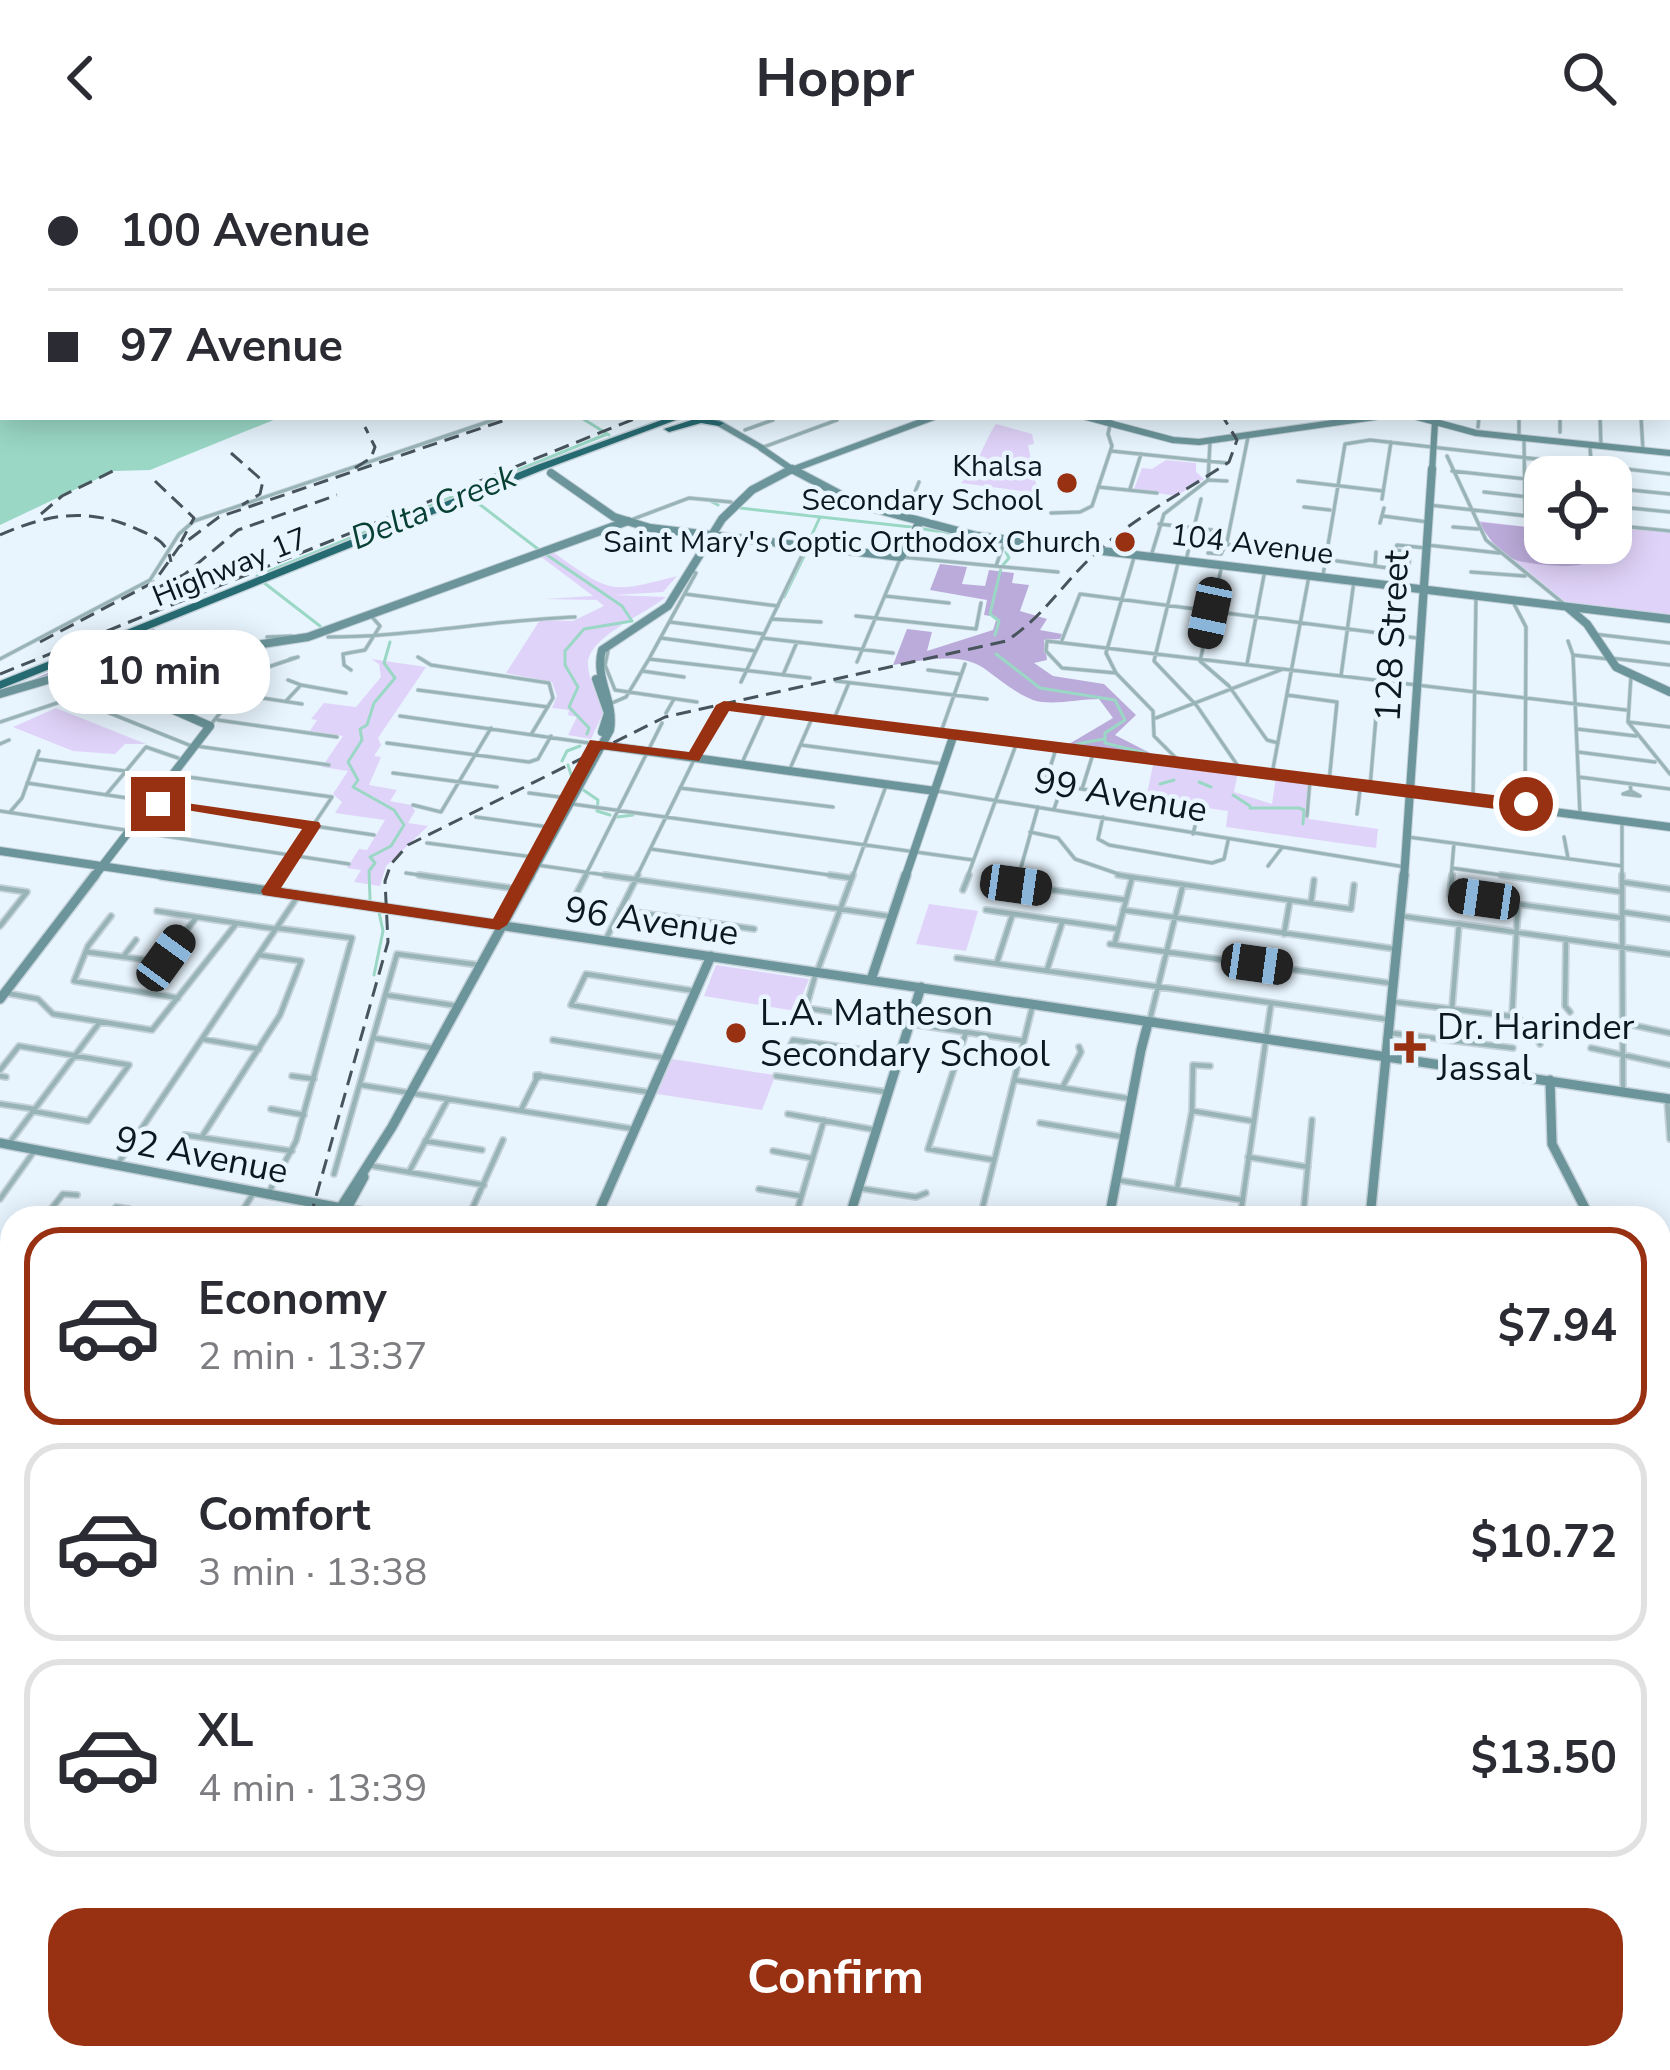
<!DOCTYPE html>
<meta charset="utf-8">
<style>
:root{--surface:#fff;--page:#f2f2f3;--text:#2b2b33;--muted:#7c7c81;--line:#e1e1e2;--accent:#983012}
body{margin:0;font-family:"Nunito Sans",sans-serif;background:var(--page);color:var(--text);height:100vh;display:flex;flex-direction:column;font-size:45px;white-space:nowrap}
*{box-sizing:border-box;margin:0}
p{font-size:39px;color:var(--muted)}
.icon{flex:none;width:66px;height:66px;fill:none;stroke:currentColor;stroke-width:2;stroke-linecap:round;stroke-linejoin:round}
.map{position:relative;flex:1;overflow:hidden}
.details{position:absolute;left:0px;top:1050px;width:1671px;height:864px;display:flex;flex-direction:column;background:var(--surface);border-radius:36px 36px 0 0;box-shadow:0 6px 30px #0003}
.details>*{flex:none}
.banner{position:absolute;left:0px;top:0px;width:1671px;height:264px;box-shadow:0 6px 30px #0003;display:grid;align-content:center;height:264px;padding:0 48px;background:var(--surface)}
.fabs{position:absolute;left:1524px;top:300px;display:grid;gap:24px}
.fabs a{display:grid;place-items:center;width:108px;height:108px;border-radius:24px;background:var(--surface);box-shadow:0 6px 30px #0003;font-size:60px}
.end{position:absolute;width:54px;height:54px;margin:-27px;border:15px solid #983012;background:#fff;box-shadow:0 0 0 6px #fff}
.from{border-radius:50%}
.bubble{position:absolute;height:84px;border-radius:36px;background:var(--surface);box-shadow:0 6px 30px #0003;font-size:39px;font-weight:700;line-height:84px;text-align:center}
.car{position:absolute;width:36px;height:72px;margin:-36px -18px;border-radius:15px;box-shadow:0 0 9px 3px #0007;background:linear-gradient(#222 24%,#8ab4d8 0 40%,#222 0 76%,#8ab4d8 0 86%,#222 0)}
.banner b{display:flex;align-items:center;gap:42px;height:114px;font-size:45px}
.banner b+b{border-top:3px solid var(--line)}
.banner i{width:30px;height:30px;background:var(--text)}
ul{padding:21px 0 0;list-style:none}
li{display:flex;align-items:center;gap:36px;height:198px;margin:0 24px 18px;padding:0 24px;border:6px solid var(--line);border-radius:36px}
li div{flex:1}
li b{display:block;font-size:45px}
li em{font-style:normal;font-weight:700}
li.on{border-color:var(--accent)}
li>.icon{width:108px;height:108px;stroke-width:1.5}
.primary-button{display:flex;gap:24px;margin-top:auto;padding:24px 48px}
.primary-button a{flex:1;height:138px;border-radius:36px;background:var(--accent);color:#fff;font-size:48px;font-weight:700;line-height:138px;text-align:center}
header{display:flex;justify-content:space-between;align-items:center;height:156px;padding:0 48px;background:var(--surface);font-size:54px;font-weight:700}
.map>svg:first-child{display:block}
.green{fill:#e0d3f9}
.forest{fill:#bbabda}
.water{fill:#9ad7c5}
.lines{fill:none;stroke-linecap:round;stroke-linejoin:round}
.stream{stroke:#9ad7c5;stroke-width:3}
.street-tunnel{stroke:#c7d4dd;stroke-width:6;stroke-dasharray:6 3;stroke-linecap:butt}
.street-far2-casing{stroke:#c5d2da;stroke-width:4.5}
.street-far1-casing{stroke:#c5d2da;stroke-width:8}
.street-casing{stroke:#c5d2da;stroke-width:9}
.secondary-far3-casing{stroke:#c5d2da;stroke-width:8}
.secondary-far2-casing{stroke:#c5d2da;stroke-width:10}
.secondary-far1-casing{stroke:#c5d2da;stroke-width:12}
.secondary-casing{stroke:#c5d2da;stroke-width:15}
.primary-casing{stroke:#c5d2da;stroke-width:9}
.highway-casing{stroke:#c5d2da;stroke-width:3}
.street-far2{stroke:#98b4b7;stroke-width:3}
.street-far1{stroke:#98b4b7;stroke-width:4.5}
.street{stroke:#98b4b7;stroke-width:6}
.secondary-far3{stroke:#6b959a;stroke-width:6}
.secondary-far2{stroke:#6b959a;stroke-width:8}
.secondary-far1{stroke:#6b959a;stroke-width:9}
.secondary{stroke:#6b959a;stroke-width:12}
.primary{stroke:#497e85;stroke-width:8}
.highway{fill:#276b72;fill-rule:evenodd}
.rail-far1{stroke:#47545c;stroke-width:3;stroke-dasharray:15 8;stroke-linecap:butt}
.rail{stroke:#47545c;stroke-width:4.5;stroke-dasharray:32 15;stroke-linecap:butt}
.route{fill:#983012}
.poi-dot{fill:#983012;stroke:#e8f5fe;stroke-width:4.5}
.labels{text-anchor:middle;stroke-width:9;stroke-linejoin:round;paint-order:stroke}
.far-poi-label{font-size:30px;fill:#0b181f;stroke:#e8f5fe;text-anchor:end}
.far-street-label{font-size:30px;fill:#0b181f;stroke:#e8f5fe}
.far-water-label{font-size:33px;font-style:italic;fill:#073f32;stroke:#e8f5fe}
.street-label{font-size:36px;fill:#0b181f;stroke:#e8f5fe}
.poi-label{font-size:36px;fill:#0b181f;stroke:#e8f5fe;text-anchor:start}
</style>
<header><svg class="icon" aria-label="back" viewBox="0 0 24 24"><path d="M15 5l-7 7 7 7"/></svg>Hoppr<svg class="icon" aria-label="search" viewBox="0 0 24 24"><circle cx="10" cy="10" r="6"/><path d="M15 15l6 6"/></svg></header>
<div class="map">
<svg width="1670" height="1914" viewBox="0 0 1670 1914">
<rect width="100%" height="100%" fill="#e8f5fe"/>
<!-- green -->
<path class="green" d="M996,268L1032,278L1034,288L1028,289L1038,337L961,327C978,311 983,287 996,268Z
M1166,304L1196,307V316L1204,323L1176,340L1134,333L1142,312L1152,313Z
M1479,365L1545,373V387H1611V371L1670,377V460L1568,448L1492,386Z
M553,396C610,437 609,438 677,420L663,436L614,439L666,441C646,458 585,482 588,510C589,525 599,542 603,557L591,583L568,579L577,561L568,559L569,554L552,552L557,540L552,526L506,517L540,464L573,465L604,450L597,444L544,443L593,440L540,400Z
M371,503L426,511L378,582L381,589L374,600L381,601L369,629L397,634L390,645L411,649L415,655L408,667L428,670L386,710L380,730L354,726L361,714L347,712L359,693L367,694L385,664L335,657L342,646L333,638L348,615L322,611L343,580L310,575L317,564L311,563L324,547L356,551L381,521L379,508Z
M56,552L146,588H125L115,598L73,595L13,571Z
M1154,604L1238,616L1234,636L1272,648L1276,621L1308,627L1305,655L1309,663L1378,673L1376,692L1226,671L1228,655L1146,643Z
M929,748L978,755L966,795L916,788Z
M716,809L809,823L796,855L704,840Z
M672,903L774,919V923L762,954L657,938Z"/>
<!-- forest -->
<path class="forest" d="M1479,366L1545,373V387H1571L1564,391L1585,407C1576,413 1523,409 1511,402C1498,395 1486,379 1479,366Z
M940,408L967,411L962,428L985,430L989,414L1014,417L1012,427L1029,429L1020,455L1047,463L1040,474L1062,478L1060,483L1044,484L1047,504L1034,507L1053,520L1104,528L1136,559L1115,579L1152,598L1069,588L1113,562L1099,543C1079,543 1051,550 1033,544C1015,537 1000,524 985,513C960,495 922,505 893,509L907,473L932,476L927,495L993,474L997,461L984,459L987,444L930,434Z
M153,473C185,486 224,477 252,490L29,525Z"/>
<!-- water -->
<path class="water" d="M796,0H1670V14L1668,3H788Z
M0,144L3,261H281L150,314L114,315L0,369Z"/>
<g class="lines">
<!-- stream -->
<path class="stream" d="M580,261L609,279
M474,344L538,393
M712,346L718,349
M740,352L911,371
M917,372L949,377
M809,385L820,361
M547,399L622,450L632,465L584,473L565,495V509L578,531L569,551L589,572L587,578
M1003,409L1009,402L1006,396
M257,420L607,278
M263,426L320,470
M784,441L807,394
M995,479L999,465L990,458L1001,412
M996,498L1040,532L1115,544L1125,564L1105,577V587L1145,597
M1077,588L1104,583
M562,605L567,595L580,590
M568,609L572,622
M1199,626L1211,631
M1160,628L1174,624
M582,633L598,644L597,655L610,659
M1233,639L1250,650
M1250,652H1299L1304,654L1303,668
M617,661L633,659
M370,743L369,715L375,707L370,701L391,690L404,669L394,654L353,631L358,624L348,606L362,584L360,573L367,569L374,547L395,522L384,507L390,486
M374,819L383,775L379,756"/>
<!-- street-tunnel -->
<path class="street-tunnel" d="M0,1510L12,1489"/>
<!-- street-far2 casing -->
<g class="street-far2-casing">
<path id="street-far2" d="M639,0L643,3
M690,0L694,3
M282,1L289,0
M35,3L53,0
M75,3L93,0
M114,3L132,0
M192,3L210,0
M350,3L367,0
M388,3L405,0
M509,3L527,0
M582,3L586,0
M1519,261V279
M1560,261V276
M1600,261L1601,290
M1641,261L1643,294
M1478,271L1479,261
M745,274L773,264
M1524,282L1525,360
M1590,291L1592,321
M761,292L837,264
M1111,295L1227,307
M1447,300L1486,384L1563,447
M1452,315L1545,325
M1208,324L1227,325
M1298,325L1383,335
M1098,331L1157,337
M1611,332L1670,338
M1130,333L1141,298
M1484,336L1545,343
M1382,343L1391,286
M1429,349L1545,362
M1611,350L1670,356
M1304,351L1330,354
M1051,357L1080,356L1092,350L1112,290L1108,278L1112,261
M906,358L919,326
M1383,360L1428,366
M628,365L689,342L731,346
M1380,367L1384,352
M1159,368L1212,374
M1611,369L1670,375
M1453,371L1478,373
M1224,388L1272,394
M1427,389L1499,397
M1396,394L1410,396L1409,408L1389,405L1397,389L1426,392
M1208,397L1221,398L1227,386L1248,281
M1151,400L1164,358L1208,324L1210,286
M1179,403L1154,505L1197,550L1240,613
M1323,403L1388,412
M1186,404L1201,343
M1222,409L1200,505L1229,530L1267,584L1278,587
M1375,409L1376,396
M996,410L1004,387
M1471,416L1525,420
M1323,419L1345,288L1370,284L1670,318
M685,438L778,450
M885,440L949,447
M1512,444L1526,471L1525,651
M856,460L976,473L981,447
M772,463L821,466
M670,466L764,478
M1594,478L1670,487
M1393,479L1397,440
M267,481L292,480
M328,481C411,481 492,464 575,461
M661,482L756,495
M762,482L893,497
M1062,484L1080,438L1417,482
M1568,485L1573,499L1580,659
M608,495L605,509L615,534L697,546
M1573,499L1608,503
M418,501L431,509L549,527L553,542L532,577
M650,501L696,417L692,415
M1610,502L1670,509
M0,503L150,424L179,378L194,365L502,261
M857,506L901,401L1058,416
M1247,508L1265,414
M126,509L127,514L148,521
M351,514L344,509L343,498L365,494L380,470L372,461
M928,514L959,518
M642,515L684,521
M1116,517L1106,497L1135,398
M783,519L797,486
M1341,520L1354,425
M1631,520L1628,566L1670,618
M836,525L987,543
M741,526L806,391
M301,529L346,537
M418,534L548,551
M235,538L302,548
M1287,539L1337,546L1329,626
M286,545L301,529L288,524
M612,547L626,541L649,503L810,522
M226,550L177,529L251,516
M666,557L674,543
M400,560L596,588
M1156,562L1283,513
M834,563L848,529
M218,564L337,581
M0,566L72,542L189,589L329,609
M1628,566L1670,571
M211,568L256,515L298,501L290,503
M1577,573L1636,580
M941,576L965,508
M387,587L529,606L538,603L551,580
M0,588L9,584
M801,589L944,608
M1578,596L1655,606
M36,603L125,615
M1179,605L1154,580L1153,555L1116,517L1062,512L1046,495L1047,485L1626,554
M741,609L766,554
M789,615L813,560
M393,617L497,631
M1272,618L1309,420
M174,619L332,641L278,722
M1579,621L1670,633
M27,627L374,679
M1630,628L1631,635
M1062,630L1154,644
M1370,631L1376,561
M680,632L833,651
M1082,633L1093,598
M937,635L1405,711
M1631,635L1640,640L1623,638Z
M529,637L567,642
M106,639L146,591L178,602
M1473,644L1476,440
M565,647L973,704
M413,649L441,656L491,572
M1054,653L1062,630L1047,621L1056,593
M0,655L349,708
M10,656L22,642L39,595
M1357,658L1360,634
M1307,660L1310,624
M476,661L556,672
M1103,661L1098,683L1109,689L1212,707L1224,703L1228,685
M1622,665V722
M1030,676L1058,682L1075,703L1130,722
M1193,678L1200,651
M1408,681L1622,710
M1564,681L1568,702
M427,687L541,702
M651,693L850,722
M537,709L626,722
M1268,710L1281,693
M1452,712L1522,722
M406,717L440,722
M584,722L662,567
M636,722L720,551L954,578
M852,722L886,630
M967,722L1017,586
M1018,722L1038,651
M1451,722L1454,687"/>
</g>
<!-- street-far1 casing -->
<g class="street-far1-casing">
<path id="street-far1" d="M419,719L518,733
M605,719L888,760
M830,719L851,722
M1019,719L1016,729L1126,744
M1118,719L1351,753L1354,729
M1452,719L1450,739L1622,762
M1501,719L1622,736
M1622,719L1623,935
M1622,726L1670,733
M0,732L27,736L0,770
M271,733L280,719
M963,734L969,719
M1311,747L1314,724
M571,748L586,719
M1518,748L1512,861L1529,868L1540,888
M620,754L754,773
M986,754L1118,773
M1123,754L1396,793
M157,755L276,773
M1622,756L1670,763
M111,760L88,790L74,825L178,842
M1401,760L1670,798
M1284,778L1290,744
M607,781L638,719
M1566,783L1565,850L1570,856
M1115,786L1132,722
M1110,788L1389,827
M87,796L161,806L196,762
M123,801L136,784
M957,802L1385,863
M997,806L1012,760
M1047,814L1062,767
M817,816L853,719
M815,820L806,852L1024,885
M6,837L38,843L53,858L152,874L236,768
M386,839L458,850
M1395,846L1509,860
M1452,852L1459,768
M1150,863L1183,729
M1623,867L1670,877
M681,868L571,849L586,818L695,835
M966,876L928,993L994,1004
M1391,877L1513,892
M374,882L433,892
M202,883L259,893
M553,884L666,902
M1591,892L1670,909
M787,898L793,884L899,899
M0,914L19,890L129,909L88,965L32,955
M536,919H540V921L536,922Z
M0,920L6,921
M292,920L314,923
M541,920L648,936
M776,920L887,936
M1014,924L1132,943
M361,929L634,973
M1062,932L1081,896L1079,891
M1667,943L1670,983
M0,948L34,953
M271,953L304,959
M521,954L537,922
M1193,955L1252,965
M788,958L876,974
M1040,967L1124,981
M185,979L292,995
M203,979L280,859L301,805L259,799
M425,985L482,994
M10,986L100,866
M773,995L811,1002
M1248,1001L1308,1011
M117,1009L298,740
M367,1009L484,1029
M409,1016L448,943
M334,1018L397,798L479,809
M1117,1024L1242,1044
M858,1032L916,1041L926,1037
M759,1033L801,1040
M1177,1033L1192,955L1193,909L1210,910
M270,1034L296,985L352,782L277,772
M0,1043L35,994
M44,1062L63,1038L77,1039
M108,1062L116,1051L129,1053
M177,1062H200
M238,1062L254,1036
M468,1062L503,984
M795,1062L824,964
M980,1062L1032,852
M1240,1062L1271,848
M1303,1062L1312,964
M0,1088L12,1091
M9,1111L12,1106
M0,1151L12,1153
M0,1191L12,1174
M1659,1243L1670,1242"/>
</g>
<!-- street casing -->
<g class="street-casing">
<path id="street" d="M1659,1243L1670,1242
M0,1291L12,1294
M1659,1298L1670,1297
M1659,1309L1670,1333
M1659,1392L1670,1391
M0,1438L12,1418
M1659,1610L1670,1614
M1670,1637L1661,1655L1670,1855
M0,1761L12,1764
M0,1882L12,1881
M86,1902L93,1914
M1488,1902V1914
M1488,1908L1514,1914
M32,1914L38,1902
M387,1914L392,1902
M1403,1914L1404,1902"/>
</g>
<!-- secondary-far3 casing -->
<g class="secondary-far3-casing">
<path id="secondary-far3" d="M778,3L784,0
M0,17L3,22
M708,261L762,292
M1086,261L1173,284L1199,286L1375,261
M1417,261L1476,277L1670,297
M761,292L796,316
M786,316L934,261
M1432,316L1435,266"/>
</g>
<!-- secondary-far2 casing -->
<g class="secondary-far2-casing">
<path id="secondary-far2" d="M792,313L860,349L977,380L1670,463
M551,317L614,361L650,372L901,401L919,367
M1567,451L1587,468L1616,511L1670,536
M84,515L210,570L93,722
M596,523L608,557L602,576
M0,538L68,518L308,481L628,365
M601,589L935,635
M0,695L181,722
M529,722L610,574C615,545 594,522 602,494L668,450L722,363L752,334L792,313
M905,722L954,578L1670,671
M1404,722L1432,313"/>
</g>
<!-- secondary-far1 casing -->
<g class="secondary-far1-casing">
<path id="secondary-far1" d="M161,719L1670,943
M871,824L906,719
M0,843L95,719
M1550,924L1552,988L1590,1062
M0,987L394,1062
M346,1054L364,1021
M334,1062L392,971L530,719
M596,1062L711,800
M849,1062L921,831
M1109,1062L1141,894L1148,867L1154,866
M1370,1062L1404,719
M1659,1189L1670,1209
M0,1197L12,1199"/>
</g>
<!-- secondary casing -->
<g class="secondary-casing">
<path id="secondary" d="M1659,1453L1670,1451
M0,1548L12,1547
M0,1558L12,1557
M3,1671L9,1644
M1659,1857L1670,1859
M1309,1902V1914
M1317,1902V1914"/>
</g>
<!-- primary casing -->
<g class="primary-casing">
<path id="primary" d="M728,0L732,3
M660,3L676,0
M753,3L761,0"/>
</g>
<!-- highway casing -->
<g class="highway-casing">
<path id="highway" d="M1668,54H1670V60H1668Z
M670,261H684L545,313L0,533V525L537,309Z
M701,261L724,267L719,270L701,267L669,276L664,273Z"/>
</g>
<!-- street-far2 -->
<use href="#street-far2" class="street-far2"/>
<!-- street-far1 -->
<use href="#street-far1" class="street-far1"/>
<!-- street -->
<use href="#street" class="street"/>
<!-- secondary-far3 -->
<use href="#secondary-far3" class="secondary-far3"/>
<!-- secondary-far2 -->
<use href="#secondary-far2" class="secondary-far2"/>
<!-- secondary-far1 -->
<use href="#secondary-far1" class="secondary-far1"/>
<!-- secondary -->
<use href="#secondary" class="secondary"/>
<!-- primary -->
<use href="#primary" class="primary"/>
<!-- highway -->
<use href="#highway" class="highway"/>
<!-- rail-far1 -->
<path class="rail-far1" d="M769,3L781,0
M231,297L263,325L260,338L242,349
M355,312L371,302L375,291L365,271
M155,325L194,362L181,386
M41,358L62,340L113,315
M0,379C50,357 89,351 139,374C156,381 168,387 171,406
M155,433L185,418L238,374L337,339
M40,486L154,426L179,391L219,361L514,261
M0,518L639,261
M310,1062L388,786L385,725L391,708L408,689L665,561L1006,485C1043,462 1065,424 1098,395C1136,360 1186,335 1229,306L1237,284L1223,261"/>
<!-- rail -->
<path class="rail" d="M454,1902L461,1914
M496,1914L499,1902"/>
</g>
<!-- route -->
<path class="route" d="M724,545L1526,643L1534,648L1520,656L729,555L699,605L601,593L507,769L499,774L263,739L261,735L302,673L150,648L158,643L319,666L321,670L281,732L493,763L590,584L689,596L716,549Z"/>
<!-- markers -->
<g class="poi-dot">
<circle cx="1067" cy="327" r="12"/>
<circle cx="1125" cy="386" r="12"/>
<circle cx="736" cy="877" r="12"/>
<path d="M1404 873h12v12h12v12h-12v12h-12v-12h-12v-12h12z"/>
</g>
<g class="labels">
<!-- far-poi labels -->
<g class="far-poi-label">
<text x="1043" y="320">Khalsa<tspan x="1043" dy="34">Secondary School</tspan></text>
<text x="1101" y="396">Saint Mary's Coptic Orthodox Church</text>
</g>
<!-- far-street labels -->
<g class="far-street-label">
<text transform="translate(1252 388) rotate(7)" y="10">104 Avenue</text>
<text transform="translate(230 411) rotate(-22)" y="10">Highway 17</text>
</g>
<!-- far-water labels -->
<g class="far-water-label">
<text transform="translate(433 350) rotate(-22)" y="12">Delta Creek</text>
</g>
<!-- street labels -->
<g class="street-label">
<text transform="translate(1391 480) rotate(-87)" y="13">128 Street</text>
<text transform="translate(1121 638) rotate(10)" y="13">99 Avenue</text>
<text transform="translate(652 764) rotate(8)" y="13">96 Avenue</text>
<text transform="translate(202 998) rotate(11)" y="13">92 Avenue</text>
</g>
<!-- poi labels -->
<g class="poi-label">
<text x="760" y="869">L.A. Matheson<tspan x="760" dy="41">Secondary School</tspan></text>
<text x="1437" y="883">Dr. Harinder<tspan x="1437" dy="41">Jassal</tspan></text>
</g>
</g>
</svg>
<div class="fabs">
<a><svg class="icon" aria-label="locate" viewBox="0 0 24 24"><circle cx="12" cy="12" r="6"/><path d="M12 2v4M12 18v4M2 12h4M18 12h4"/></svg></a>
</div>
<i class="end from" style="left:1526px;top:648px"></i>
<i class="end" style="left:158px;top:648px"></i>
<div class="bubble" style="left:48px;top:474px;width:222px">10 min</div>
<i class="car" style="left:1210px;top:457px;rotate:192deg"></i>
<i class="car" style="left:1016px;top:729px;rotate:98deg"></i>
<i class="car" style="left:1484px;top:743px;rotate:278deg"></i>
<i class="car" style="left:166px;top:802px;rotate:36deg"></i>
<i class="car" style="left:1257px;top:808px;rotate:98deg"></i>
<div class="banner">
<b><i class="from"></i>100 Avenue</b>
<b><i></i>97 Avenue</b>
</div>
<section class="details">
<ul>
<li class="on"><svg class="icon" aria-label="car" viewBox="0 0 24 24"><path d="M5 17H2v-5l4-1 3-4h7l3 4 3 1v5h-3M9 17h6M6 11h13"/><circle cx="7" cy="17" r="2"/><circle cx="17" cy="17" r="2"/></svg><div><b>Economy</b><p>2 min · 13:37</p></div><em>$7.94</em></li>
<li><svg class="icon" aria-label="car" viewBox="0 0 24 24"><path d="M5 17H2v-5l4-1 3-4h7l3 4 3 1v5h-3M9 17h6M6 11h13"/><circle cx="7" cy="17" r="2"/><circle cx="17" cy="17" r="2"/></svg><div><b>Comfort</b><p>3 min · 13:38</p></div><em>$10.72</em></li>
<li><svg class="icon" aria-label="car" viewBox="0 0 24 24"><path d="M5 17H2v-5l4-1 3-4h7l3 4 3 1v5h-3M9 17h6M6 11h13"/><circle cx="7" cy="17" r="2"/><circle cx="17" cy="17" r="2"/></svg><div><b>XL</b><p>4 min · 13:39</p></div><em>$13.50</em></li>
</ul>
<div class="primary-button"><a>Confirm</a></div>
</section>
</div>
